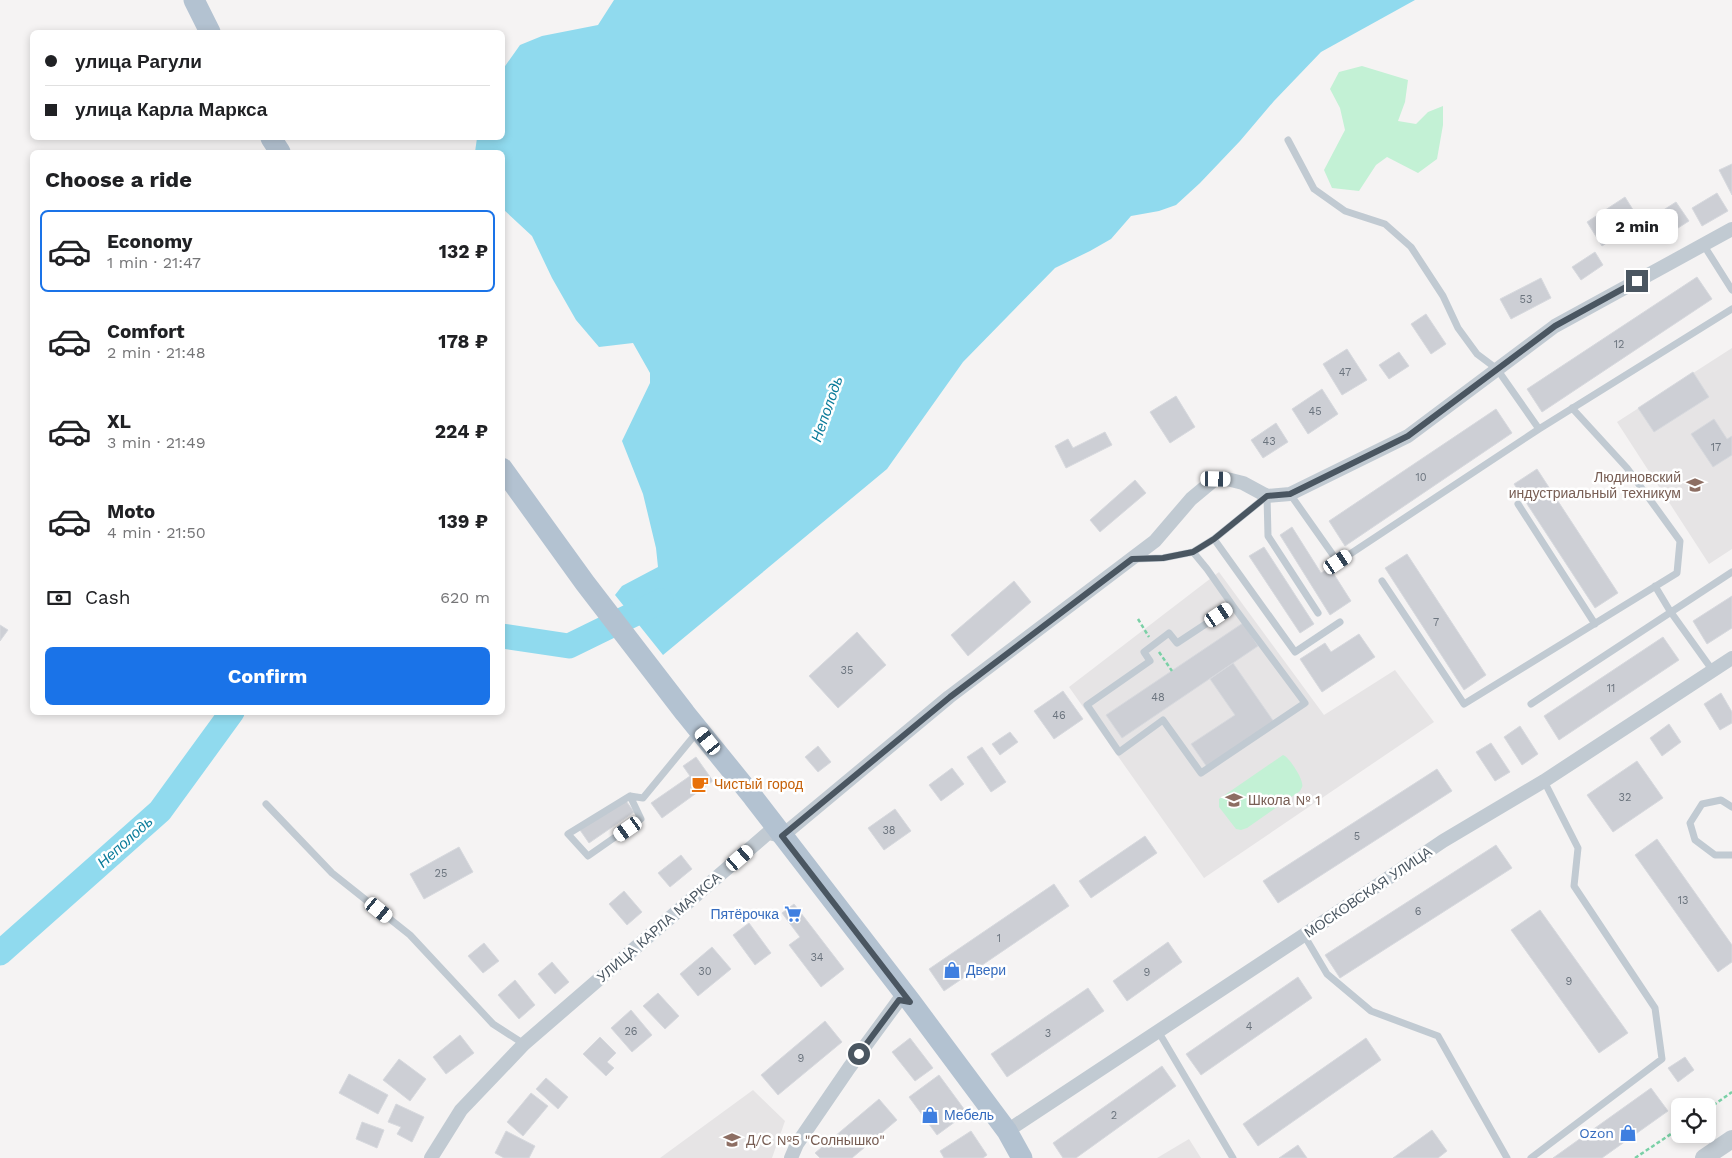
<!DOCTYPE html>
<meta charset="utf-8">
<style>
:root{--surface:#fff;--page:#f2f2f2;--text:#202124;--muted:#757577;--line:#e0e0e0;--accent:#1a73e8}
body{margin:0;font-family:"Work Sans",sans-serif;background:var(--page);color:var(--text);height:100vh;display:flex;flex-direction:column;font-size:19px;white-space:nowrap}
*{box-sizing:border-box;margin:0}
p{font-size:16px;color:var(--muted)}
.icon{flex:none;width:28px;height:28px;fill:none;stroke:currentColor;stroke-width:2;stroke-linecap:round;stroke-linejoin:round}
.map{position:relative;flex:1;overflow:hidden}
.sheet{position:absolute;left:30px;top:150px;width:475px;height:565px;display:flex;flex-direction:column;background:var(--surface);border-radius:8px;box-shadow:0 2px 8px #0003}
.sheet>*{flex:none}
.guide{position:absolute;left:30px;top:30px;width:475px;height:110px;border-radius:8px;box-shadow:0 2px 8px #0003;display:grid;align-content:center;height:110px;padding:0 15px;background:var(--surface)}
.controls{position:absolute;left:1671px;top:1098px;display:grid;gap:10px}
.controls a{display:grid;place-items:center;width:45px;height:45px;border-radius:8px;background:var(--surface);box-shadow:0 2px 8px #0003;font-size:25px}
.end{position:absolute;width:22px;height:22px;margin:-11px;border:6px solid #4a5661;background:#fff;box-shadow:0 0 0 2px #fff}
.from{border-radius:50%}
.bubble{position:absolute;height:35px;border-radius:8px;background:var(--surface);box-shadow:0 2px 8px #0003;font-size:16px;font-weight:700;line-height:35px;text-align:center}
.car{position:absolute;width:15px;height:30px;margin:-15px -8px;border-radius:6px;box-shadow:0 0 4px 1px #0007;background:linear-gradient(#fff 24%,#345 0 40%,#fff 0 76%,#345 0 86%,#fff 0)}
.guide b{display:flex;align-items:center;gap:18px;height:48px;font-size:19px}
.guide b+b{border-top:1px solid var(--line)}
.guide i{width:12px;height:12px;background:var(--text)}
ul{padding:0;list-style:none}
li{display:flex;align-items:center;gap:15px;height:82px;margin:0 10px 8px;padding:0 5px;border:2px solid transparent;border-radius:8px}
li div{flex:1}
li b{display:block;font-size:19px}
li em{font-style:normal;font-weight:700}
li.on{border-color:var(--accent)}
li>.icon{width:45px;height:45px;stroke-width:1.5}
h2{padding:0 15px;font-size:22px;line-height:60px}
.pay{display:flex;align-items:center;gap:12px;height:55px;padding:0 15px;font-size:19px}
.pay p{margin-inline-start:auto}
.cta{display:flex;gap:10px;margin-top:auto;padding:10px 15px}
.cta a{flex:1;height:58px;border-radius:8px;background:var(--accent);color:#fff;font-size:20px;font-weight:700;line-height:58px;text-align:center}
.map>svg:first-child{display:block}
.education{fill:#e6e4e5}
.green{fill:#c3f1d5}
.water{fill:#90daee}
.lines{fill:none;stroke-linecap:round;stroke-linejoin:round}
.river{stroke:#90daee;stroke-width:25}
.building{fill:#cdcfd5;stroke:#d7d9de}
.path{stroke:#7ad0a6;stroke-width:2.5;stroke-dasharray:4 2.5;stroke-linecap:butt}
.service{stroke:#c1cad2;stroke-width:7}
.minor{stroke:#c1cad2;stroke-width:14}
.tertiary{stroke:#c1cad2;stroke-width:18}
.primary{stroke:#b3c2d1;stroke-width:21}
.route{stroke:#4a5661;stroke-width:6}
.labels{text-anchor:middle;stroke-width:5;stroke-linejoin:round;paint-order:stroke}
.number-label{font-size:11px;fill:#6b747e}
.education-label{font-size:14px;fill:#785e54;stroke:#fff;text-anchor:start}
.food-label{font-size:14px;fill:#c56008;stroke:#fff;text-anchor:start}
.street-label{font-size:14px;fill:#4a5661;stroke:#fff}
.shop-label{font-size:14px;fill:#366cbe;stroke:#fff;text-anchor:end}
.water-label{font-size:15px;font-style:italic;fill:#0c7c9b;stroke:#fff}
</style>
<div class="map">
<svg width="1732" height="1158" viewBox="0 0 1732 1158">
<rect width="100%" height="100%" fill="#f5f3f3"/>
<!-- education -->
<path class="education" d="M1732,348V549L1709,564L1617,422Z
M1219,572L1324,715L1395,670L1434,722L1204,878L1069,687Z
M753,1090L785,1121L772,1158H660Z
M1189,1139L1201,1158H1157Z"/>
<!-- green -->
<path class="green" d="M1362,66L1408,80L1405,102L1398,121L1416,124L1428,112L1443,106V125L1437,159L1418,173L1387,157L1376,165L1359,191L1332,188L1324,170L1345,130L1340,108L1330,89L1339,72Z
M1283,755C1289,757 1301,776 1302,783C1303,787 1302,787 1300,791L1247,828L1241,830L1236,829L1219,807V799Z"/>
<!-- water -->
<path class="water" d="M614,0H1415L1321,52L1274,101L1240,141L1200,183L1176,205L1159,211L1131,216L1111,239L1090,251L1055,268L963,362L887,469L663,655L615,595L622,586L658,567L656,548L643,494L622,441L650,383V373L633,343L599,347L576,320L552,278L532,236L503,209L502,152H475L477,138H502L503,69L520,45L542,36L598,25Z"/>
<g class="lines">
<!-- river -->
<path class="river" d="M502,636L569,646L661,601
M0,953L160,811L232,712"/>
</g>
<!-- building -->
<path class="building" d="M1732,164V195L1719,170Z
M1717,193L1728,211L1702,226L1692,208Z
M1625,197L1640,221L1602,246L1587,222Z
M1676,202L1689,221L1664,237L1651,218Z
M1595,252L1603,265L1581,280L1572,267Z
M1697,277L1712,299L1542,412L1527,389Z
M1541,278L1551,298L1511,319L1500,299Z
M1426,314L1446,344L1431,354L1411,324Z
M1347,349L1367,380L1342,395L1323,364Z
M1399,352L1409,366L1389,379L1379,365Z
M1693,372L1709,397L1654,432L1638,408Z
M1322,389L1338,414L1308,434L1292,409Z
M1176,396L1195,427L1170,443L1150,412Z
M1496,409L1512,433L1345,546L1329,521Z
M1714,419L1727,439L1732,436V455L1713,467L1691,434Z
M1276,423L1288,442L1263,458L1251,440Z
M1105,432L1112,445L1066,468L1055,446L1068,439L1073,448Z
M1537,469L1618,593L1595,608L1514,484Z
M1135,480L1146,493L1100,532L1090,520Z
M1292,527L1321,573L1330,568L1351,601L1330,615L1280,535Z
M1264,547L1314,624L1300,633L1249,556Z
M1407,554L1486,675L1464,690L1385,568Z
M1014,581L1031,602L968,656L951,635Z
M1732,596V628L1707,644L1693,621Z
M1243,623L1258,646L1122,738L1106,715Z
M0,625L8,630L0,641Z
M857,632L886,665L838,708L809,676Z
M1359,634L1375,657L1322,692L1300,659L1325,643L1331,652Z
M1663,637L1679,660L1559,740L1544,716Z
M1233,663L1274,722L1207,767L1191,744L1235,715L1210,679Z
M1063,691L1083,719L1054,739L1034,711Z
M1721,693L1732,712V723L1720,730L1704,704Z
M1669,724L1681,742L1662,756L1650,738Z
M1520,726L1538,754L1522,765L1504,737Z
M1010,732L1018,742L1000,755L992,744Z
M1491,743L1510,772L1495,781L1476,752Z
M818,746L831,762L818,772L805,757Z
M982,747L1006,782L991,792L967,757Z
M696,757L713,781L662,818L651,803L690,776L683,766Z
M1637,761L1663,798L1613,832L1587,795Z
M952,768L964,784L941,801L929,785Z
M1437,769L1452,791L1278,903L1263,881Z
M624,798L634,812L589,843L580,830Z
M895,809L911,831L884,850L868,828Z
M1145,836L1157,853L1091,898L1079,881Z
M1657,839L1732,945V962L1718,972L1635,855Z
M1496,845L1512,868L1340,978L1325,955Z
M459,847L473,872L424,899L410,874Z
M681,855L692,869L670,887L658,873Z
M1054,884L1069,906L944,991L929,969Z
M624,891L642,912L627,925L609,904Z
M794,904L844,969L821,987L789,945L800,937L782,913Z
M1540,910L1628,1033L1599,1053L1511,930Z
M749,923L771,953L755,965L733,935Z
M1168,942L1182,962L1127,1001L1113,981Z
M484,943L499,961L483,973L468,956Z
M712,947L731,969L698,996L680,974Z
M552,962L569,982L555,994L538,974Z
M1298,977L1312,998L1201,1075L1186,1054Z
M515,980L535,1005L519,1019L498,995Z
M1088,988L1104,1011L1007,1077L991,1054Z
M658,993L679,1016L665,1029L643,1006Z
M631,1010L652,1035L632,1052L611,1028Z
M825,1021L842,1042L778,1095L761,1075Z
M460,1035L474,1053L446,1074L433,1057Z
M600,1037L616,1053L607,1062L614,1068L606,1076L583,1054Z
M910,1038L933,1068L915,1081L892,1052Z
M1366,1038L1381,1060L1258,1146L1243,1124Z
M1685,1057L1694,1070L1678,1082L1668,1068Z
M399,1059L426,1079L410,1101L383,1080Z
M1162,1066L1176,1086L1076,1158H1063L1053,1143Z
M349,1074L388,1095L378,1114L339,1093Z
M939,1075L967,1113L937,1135L909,1097Z
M546,1078L568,1097L558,1109L536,1089Z
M1651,1088L1668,1111L1602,1158H1553Z
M531,1093L548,1106L523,1136L507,1122Z
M879,1099L897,1120L852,1158H820L815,1153Z
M396,1104L424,1117L412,1142L397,1134L401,1127L388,1122Z
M362,1122L384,1130L377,1148L356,1139Z
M1432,1130L1447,1151L1438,1158H1393Z
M506,1131L535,1146L529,1158H504L495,1153Z
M971,1131L987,1155L983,1158H944L940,1151Z
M1298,1145L1307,1158H1279Z"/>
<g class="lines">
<!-- path -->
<path class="path" d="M1138,619L1149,637
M1159,652L1172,671
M1708,1109L1732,1092
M1635,1158L1680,1128"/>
<!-- service -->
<path class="service" d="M1288,140L1314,189L1345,211L1385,224L1411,247L1443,296L1458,328L1477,354L1497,369L1539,429L1732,309
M1703,244L1732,290
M1290,494L1338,562L1539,429
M1267,496L1268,536L1318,613
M1518,504L1595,624
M1214,539L1295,652L1340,622
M1193,552L1207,569L1233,606L1305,703L1201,773L1163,720L1119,752L1087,705L1150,661L1144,652L1169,633L1177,643L1233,606
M1135,559L1163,558L1193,552L1214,539L1267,496
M1382,581L1464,704L1677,573L1680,541L1627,468L1572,408
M1655,586L1670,611L1713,671
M1531,704L1732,572
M630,796L641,819L588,856L568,834L630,796L643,798L694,736L698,737
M266,804L332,873L410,935L493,1024L524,1044
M1732,807L1721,800L1702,804L1690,823L1695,840L1715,855H1732
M1304,935L1327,974L1371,1011L1438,1036L1507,1158
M1158,1031L1233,1158
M1531,1158L1662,1059L1655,1008L1574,886L1578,848L1544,781"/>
<!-- minor -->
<path class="minor" d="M1007,1131L1304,935L1443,841L1544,781L1732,658
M431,1158L461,1110L524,1044L768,833L782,836L949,697L1155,541L1191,499L1215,479H1227L1243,483L1267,496L1290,494L1408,436L1555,326L1732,229
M791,1158L797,1144L849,1068L899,1000L911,1002"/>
<!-- tertiary -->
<path class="tertiary" d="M1704,1158L1732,1139"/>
<!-- primary -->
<path class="primary" d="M194,0L210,32
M271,138L280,152
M502,468L585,583L685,713L753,797L911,1002L1007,1131L1022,1158"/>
</g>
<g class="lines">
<!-- route -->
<path class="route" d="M859,1054L899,1000L910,1002L782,836L950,697L1132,559L1163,558L1193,552L1214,539L1267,496L1290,494L1408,436L1555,326L1637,281"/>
</g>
<!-- icons -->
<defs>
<g id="university-bare" transform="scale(1.35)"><path d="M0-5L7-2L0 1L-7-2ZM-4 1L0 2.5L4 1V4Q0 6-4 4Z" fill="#8d6e63" stroke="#fff" stroke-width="2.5" paint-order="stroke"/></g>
<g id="cafe-bare" transform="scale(1.35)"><path d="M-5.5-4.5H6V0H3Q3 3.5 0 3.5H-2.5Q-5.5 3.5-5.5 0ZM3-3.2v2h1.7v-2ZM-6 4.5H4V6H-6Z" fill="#e8710a" stroke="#fff" stroke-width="2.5" paint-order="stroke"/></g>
<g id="school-bare" transform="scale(1.35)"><path d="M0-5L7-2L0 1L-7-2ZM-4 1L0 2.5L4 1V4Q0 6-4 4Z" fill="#8d6e63" stroke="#fff" stroke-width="2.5" paint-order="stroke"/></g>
<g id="supermarket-bare" transform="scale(1.35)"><path d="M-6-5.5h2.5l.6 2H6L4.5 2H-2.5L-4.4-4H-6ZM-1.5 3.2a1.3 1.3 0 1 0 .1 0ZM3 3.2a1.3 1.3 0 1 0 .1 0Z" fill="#3f7fe0" stroke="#fff" stroke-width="2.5" paint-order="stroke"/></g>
<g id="shop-bare" transform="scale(1.35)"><path d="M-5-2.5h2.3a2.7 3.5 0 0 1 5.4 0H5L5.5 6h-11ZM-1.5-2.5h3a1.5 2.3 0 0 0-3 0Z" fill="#3f7fe0" stroke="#fff" stroke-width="2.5" paint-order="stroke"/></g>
</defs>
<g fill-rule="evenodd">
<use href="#university-bare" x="1695" y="485"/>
<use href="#cafe-bare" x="700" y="784"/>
<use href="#school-bare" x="1234" y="800"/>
<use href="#supermarket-bare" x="793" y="914"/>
<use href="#shop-bare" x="952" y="970"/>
<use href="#shop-bare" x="930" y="1115"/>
<use href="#shop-bare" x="1628" y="1133"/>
<use href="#school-bare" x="732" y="1140"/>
</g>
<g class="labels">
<!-- number labels -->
<g class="number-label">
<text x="1526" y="303">53</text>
<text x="1619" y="348">12</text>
<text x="1345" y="376">47</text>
<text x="1315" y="415">45</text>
<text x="1269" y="445">43</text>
<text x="1716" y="451">17</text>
<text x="1421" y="481">10</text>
<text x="1436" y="626">7</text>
<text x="847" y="674">35</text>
<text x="1611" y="692">11</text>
<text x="1158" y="701">48</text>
<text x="1059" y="719">46</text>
<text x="1625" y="801">32</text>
<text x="889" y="834">38</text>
<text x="1357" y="840">5</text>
<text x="441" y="877">25</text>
<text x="1683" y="904">13</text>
<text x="1418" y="915">6</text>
<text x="999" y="942">1</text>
<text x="817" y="961">34</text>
<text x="705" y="975">30</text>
<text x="1147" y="976">9</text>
<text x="1569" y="985">9</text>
<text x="1249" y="1030">4</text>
<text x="631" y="1035">26</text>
<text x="1048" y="1037">3</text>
<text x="801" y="1062">9</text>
<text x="1114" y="1119">2</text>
</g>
<!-- education labels -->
<g class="education-label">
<text x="1681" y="482" text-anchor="end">Людиновский<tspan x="1681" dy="16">индустриальный техникум</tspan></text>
<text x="1248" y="805">Школа № 1</text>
<text x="746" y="1145">Д/С №5 "Солнышко"</text>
</g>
<!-- food labels -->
<g class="food-label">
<text x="714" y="789">Чистый город</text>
</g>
<!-- street labels -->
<g class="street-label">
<text transform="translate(1368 892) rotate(-34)" y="5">МОСКОВСКАЯ УЛИЦА</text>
<text transform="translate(659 927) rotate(-41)" y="5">УЛИЦА КАРЛА МАРКСА</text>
</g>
<!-- shop labels -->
<g class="shop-label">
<text x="779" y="919">Пятёрочка</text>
<text x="966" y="975" text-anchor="start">Двери</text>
<text x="944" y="1120" text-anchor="start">Мебель</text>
<text x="1614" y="1138">Ozon</text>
</g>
<!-- water labels -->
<g class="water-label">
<text transform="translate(827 409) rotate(-71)" y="5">Неполодь</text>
<text transform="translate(125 842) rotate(-42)" y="5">Неполодь</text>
</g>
</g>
</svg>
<div class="controls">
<a><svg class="icon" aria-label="locate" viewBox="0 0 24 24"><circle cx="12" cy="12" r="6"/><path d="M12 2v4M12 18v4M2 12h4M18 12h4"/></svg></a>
</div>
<i class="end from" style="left:859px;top:1054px"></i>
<i class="end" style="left:1637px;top:281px"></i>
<div class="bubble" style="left:1596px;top:209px;width:82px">2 min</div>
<i class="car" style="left:1216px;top:479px;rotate:91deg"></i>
<i class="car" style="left:1338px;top:562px;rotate:56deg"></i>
<i class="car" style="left:1219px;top:615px;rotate:56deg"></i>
<i class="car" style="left:708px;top:741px;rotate:321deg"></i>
<i class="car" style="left:628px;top:829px;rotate:235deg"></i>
<i class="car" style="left:740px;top:858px;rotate:49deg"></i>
<i class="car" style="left:379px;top:910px;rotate:129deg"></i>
<div class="guide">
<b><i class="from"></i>улица Рагули</b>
<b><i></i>улица Карла Маркса</b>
</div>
<section class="sheet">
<h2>Choose a ride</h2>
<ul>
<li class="on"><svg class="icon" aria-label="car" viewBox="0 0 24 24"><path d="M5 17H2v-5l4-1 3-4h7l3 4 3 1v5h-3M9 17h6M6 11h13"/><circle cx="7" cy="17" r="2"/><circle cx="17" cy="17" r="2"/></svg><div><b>Economy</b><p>1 min · 21:47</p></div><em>132 ₽</em></li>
<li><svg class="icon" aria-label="car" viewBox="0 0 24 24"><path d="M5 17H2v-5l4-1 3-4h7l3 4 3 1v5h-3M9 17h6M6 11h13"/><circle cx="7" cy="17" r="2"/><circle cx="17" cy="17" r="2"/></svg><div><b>Comfort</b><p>2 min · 21:48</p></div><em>178 ₽</em></li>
<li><svg class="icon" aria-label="car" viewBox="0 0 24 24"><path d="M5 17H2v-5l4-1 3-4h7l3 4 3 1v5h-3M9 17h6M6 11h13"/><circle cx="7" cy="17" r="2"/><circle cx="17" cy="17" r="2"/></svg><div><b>XL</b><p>3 min · 21:49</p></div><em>224 ₽</em></li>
<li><svg class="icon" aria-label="car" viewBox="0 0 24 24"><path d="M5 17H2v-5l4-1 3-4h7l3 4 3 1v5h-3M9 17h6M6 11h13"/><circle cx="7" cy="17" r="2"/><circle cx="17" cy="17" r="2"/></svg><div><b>Moto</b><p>4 min · 21:50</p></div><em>139 ₽</em></li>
</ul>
<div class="pay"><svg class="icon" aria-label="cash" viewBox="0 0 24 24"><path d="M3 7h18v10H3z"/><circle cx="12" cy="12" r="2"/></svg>Cash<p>620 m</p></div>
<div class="cta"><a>Confirm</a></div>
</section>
</div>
